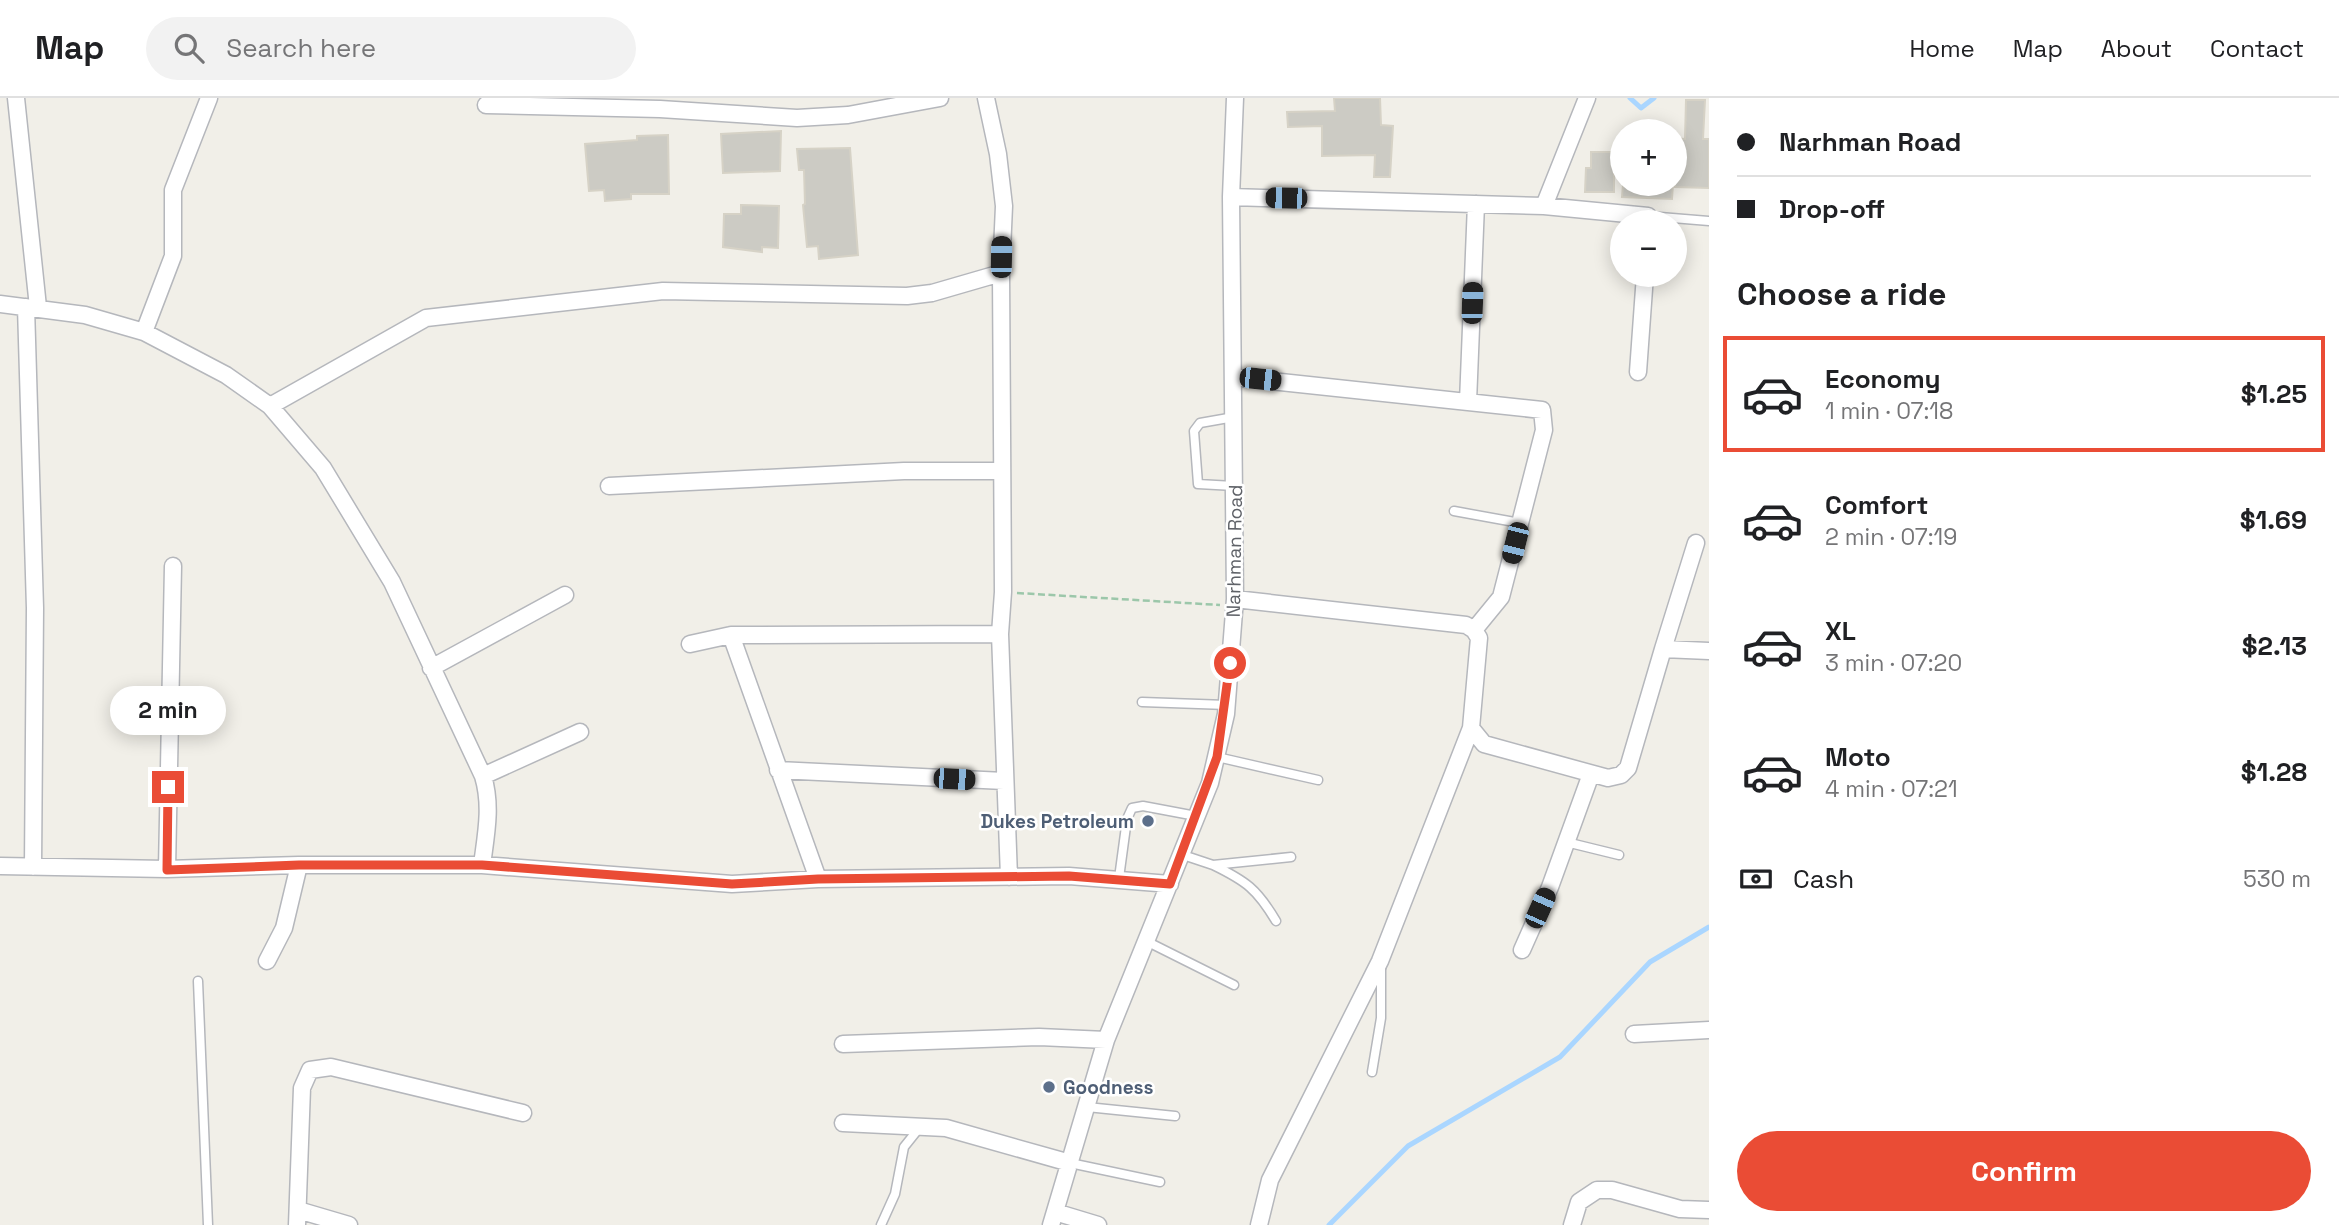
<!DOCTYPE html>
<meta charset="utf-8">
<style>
:root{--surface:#fff;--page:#f2f2f2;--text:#202124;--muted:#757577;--line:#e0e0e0;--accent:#ea4c35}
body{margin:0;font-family:"Space Grotesk",sans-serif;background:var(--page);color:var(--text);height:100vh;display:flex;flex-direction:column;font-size:26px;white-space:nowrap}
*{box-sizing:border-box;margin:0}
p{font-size:23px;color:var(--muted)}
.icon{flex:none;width:38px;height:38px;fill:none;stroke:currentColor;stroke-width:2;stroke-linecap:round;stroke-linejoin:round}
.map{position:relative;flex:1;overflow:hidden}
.details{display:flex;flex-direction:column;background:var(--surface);width:630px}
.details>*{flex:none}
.guide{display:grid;align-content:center;height:154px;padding:0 28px;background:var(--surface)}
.controls{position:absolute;left:1610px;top:21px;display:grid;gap:14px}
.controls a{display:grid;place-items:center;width:77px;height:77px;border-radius:50%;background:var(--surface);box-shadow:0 4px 18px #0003;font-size:35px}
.end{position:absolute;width:32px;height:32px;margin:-16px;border:9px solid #ea4c35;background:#fff;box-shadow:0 0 0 4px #fff}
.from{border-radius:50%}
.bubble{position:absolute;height:49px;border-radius:24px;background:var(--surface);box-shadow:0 4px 18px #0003;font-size:23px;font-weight:600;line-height:49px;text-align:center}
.car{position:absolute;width:21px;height:42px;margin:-21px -10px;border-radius:9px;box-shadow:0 0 5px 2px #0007;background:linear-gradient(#222 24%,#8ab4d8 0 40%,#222 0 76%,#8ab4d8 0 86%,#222 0)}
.guide b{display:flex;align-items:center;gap:24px;height:66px;font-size:26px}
.guide b+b{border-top:2px solid var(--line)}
.guide i{width:18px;height:18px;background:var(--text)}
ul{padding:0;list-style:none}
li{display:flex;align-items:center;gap:21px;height:116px;margin:0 14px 10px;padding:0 14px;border:4px solid transparent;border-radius:0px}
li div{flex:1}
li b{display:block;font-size:26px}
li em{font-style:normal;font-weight:600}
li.selected{border-color:var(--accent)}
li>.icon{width:63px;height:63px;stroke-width:1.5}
h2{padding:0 28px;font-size:32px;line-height:84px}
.pay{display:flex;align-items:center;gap:18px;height:77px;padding:0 28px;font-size:26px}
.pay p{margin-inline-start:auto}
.primary-button{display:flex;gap:14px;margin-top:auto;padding:14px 28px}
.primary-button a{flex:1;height:80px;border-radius:42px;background:var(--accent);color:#fff;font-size:28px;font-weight:600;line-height:80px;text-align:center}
header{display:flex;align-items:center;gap:42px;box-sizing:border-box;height:98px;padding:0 35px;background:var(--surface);border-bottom:2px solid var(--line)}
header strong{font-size:33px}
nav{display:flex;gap:38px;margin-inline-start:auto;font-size:24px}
.search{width:490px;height:63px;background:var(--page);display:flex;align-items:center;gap:18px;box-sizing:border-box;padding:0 24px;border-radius:38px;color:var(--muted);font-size:26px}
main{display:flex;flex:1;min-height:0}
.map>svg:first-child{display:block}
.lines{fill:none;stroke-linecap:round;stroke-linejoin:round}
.stream{stroke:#aad6ff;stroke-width:5}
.building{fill:#cccbc4;stroke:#d6d2c6;stroke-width:2}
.lane-casing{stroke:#b5b7bc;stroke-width:11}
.street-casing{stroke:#b5b7bc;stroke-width:19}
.path{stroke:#9cc7aa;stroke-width:2.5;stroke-dasharray:7 3.5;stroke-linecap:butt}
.lane{stroke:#fff;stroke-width:8}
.street{stroke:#fff;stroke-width:16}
.route{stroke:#ea4c35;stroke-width:9}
.service-dot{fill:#5c6f8a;stroke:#fff;stroke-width:2.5}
.labels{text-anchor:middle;stroke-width:5;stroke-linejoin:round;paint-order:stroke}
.street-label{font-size:19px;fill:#5f6268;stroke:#fff}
.service-label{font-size:19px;font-weight:bold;fill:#4e5e75;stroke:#fff;text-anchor:end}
</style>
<header>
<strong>Map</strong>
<div class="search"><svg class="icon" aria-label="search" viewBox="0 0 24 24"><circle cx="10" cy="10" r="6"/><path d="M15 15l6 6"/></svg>Search here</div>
<nav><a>Home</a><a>Map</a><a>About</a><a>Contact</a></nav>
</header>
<main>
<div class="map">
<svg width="1709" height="1127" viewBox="0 0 1709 1127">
<rect width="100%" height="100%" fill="#f1efe8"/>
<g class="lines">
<!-- stream -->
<path class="stream" d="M1630,0L1641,10L1654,0
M1329,1127L1408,1048L1560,959L1650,864L1709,829"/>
</g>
<!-- building -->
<path class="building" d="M1334,0H1380L1381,27L1393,28L1390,79H1374L1375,57L1322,58V28L1288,29L1287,14L1335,13Z
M1686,2H1705L1703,41H1709V90L1675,89V40L1685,41Z
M781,33L780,73L723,75L721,36Z
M668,37L669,96H631V101L605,103L604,92L589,93L585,46L637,42V38Z
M850,50L858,157L819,161L818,148L807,149L803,107L805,106L804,72H799L797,51Z
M1591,54H1614V94H1585L1586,70H1591Z
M1623,86H1673L1672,101L1622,99Z
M741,107L779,108L778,150L762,149V154L723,149L724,116H741Z"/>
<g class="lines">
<!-- lane casing -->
<g class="lane-casing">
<path id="lane" d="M1648,118L1709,123
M1234,319L1200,325L1194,333L1198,386L1234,388
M1454,413L1520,425
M1142,604L1227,607
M1217,659L1318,682
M1566,744L1619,757
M1183,757L1213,767L1291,759
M1213,767C1246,783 1257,791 1276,823
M1119,780L1127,721L1132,710L1143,708L1196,718
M1146,843L1234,887
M198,883L208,1127
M1372,974L1381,920V866
M1087,1009L1175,1018
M1070,1065L1160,1084
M881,1127L895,1096L904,1049L920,1029"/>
</g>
<!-- street casing -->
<g class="street-casing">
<path id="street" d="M16,0L38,209
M986,0L998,56L1004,108L1001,175L1003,494L1000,536L1009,779
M486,7L660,11L797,20L848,17L940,0
M1231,99L1544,108L1648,118V124
M1544,108L1587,0
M0,206L85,217L144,234L226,277L270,308L323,370L392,484L483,678C492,708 486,736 482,767
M26,209L35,510L33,769
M144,234L173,158V92L209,0
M1638,274L1645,177
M1234,279L1542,312L1544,332L1501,499L1474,532
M1468,304L1476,106
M270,308L426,220L663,193L907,198L932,195L1001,175
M609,388L904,373H1001
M1235,501L1466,527L1474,532L1479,540L1471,630L1484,646L1608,680L1621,677L1628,670L1663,551L1709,553
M731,537L818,781
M690,546L731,537L1000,536
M1663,551L1696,445
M431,570L565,497
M778,672L1004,683
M483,678L580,634
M0,768L167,771L299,767H482L732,786L818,781L1069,778L1170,786
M167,771L173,468
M1522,852L1550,789L1591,676
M267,863L284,830L299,767
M1634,936L1709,932
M843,946L1039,939L1106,942
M843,1025L946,1030L1070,1065
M298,1112L349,1127
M1055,1114L1098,1127
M297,1127L302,990L310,972L331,969L523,1015
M1051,1127L1106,942L1210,685L1226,616L1235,501L1231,99L1235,0
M1259,1127L1270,1082L1380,863L1471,630
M1572,1127L1579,1104L1597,1092H1612L1680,1111L1709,1112"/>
</g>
<!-- path -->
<path class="path" d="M1017,495L1220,507"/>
<!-- lane -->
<use href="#lane" class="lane"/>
<!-- street -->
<use href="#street" class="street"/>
</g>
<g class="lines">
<!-- route -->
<path class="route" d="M168,689L167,772L299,767H482L732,786L818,781L1069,778L1170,786L1217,659L1230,565"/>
</g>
<!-- markers -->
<g class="service-dot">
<circle cx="1148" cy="723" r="7"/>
<circle cx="1049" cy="989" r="7"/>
</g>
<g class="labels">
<!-- street labels -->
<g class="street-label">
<text transform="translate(1234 453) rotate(-89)" y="7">Narhman Road</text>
</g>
<!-- service labels -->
<g class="service-label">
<text x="1134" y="730">Dukes Petroleum</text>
<text x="1063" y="996" text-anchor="start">Goodness</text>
</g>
</g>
</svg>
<div class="controls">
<a>+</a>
<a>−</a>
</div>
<i class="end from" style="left:1230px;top:565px"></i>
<i class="end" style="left:168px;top:689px"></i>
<div class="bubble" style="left:110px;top:588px;width:116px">2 min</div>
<i class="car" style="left:1286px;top:100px;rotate:271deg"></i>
<i class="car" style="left:1001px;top:159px;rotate:1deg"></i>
<i class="car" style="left:1472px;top:205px;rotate:2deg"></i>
<i class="car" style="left:1260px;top:281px;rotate:96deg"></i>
<i class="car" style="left:1515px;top:445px;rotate:194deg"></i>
<i class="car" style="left:954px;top:681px;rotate:93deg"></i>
<i class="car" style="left:1540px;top:810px;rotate:24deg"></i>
</div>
<section class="details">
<div class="guide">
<b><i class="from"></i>Narhman Road</b>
<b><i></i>Drop-off</b>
</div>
<h2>Choose a ride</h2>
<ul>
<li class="selected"><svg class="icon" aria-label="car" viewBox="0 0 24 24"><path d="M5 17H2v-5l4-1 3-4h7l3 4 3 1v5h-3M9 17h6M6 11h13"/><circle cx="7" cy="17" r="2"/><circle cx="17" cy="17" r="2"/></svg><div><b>Economy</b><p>1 min · 07:18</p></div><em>$1.25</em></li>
<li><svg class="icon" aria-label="car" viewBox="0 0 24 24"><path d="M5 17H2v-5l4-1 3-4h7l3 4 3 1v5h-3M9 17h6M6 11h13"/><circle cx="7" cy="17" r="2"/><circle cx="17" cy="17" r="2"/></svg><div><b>Comfort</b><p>2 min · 07:19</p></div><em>$1.69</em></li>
<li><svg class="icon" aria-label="car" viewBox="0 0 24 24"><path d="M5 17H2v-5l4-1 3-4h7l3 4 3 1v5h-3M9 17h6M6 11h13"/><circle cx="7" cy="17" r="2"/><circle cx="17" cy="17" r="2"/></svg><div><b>XL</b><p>3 min · 07:20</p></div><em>$2.13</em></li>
<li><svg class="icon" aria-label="car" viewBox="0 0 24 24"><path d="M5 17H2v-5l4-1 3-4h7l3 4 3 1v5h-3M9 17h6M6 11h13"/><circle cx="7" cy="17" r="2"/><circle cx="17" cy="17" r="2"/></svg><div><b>Moto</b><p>4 min · 07:21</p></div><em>$1.28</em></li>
</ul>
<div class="pay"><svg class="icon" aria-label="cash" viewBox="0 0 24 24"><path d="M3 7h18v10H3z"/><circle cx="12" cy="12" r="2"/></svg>Cash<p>530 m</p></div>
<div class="primary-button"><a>Confirm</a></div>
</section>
</main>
